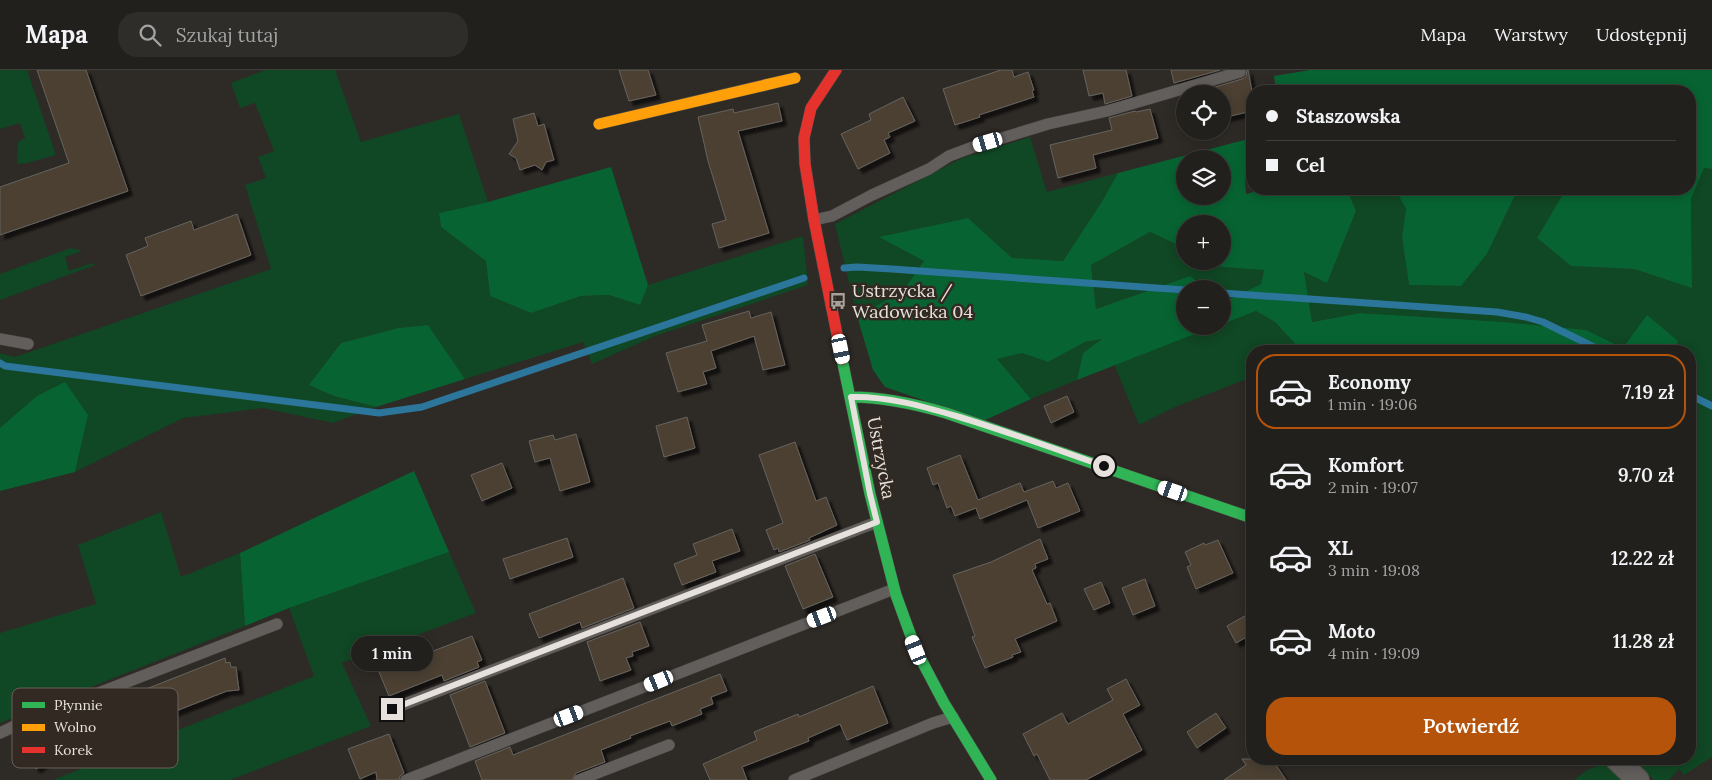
<!DOCTYPE html>
<html lang="pl">
<meta charset="utf-8">
<style>
:root{--surface:#22201c;--page:#2e2d29;--text:#f1f3f6;--muted:#a2a3a3;--line:#3f3e3b;--accent:#b45309}
body{margin:0;font-family:Lora,serif;background:var(--page);color:var(--text);height:100vh;display:flex;flex-direction:column;font-size:19px;white-space:nowrap}
*{box-sizing:border-box;margin:0}
p{font-size:16px;color:var(--muted)}
.icon{flex:none;width:28px;height:28px;fill:none;stroke:currentColor;stroke-width:2;stroke-linecap:round;stroke-linejoin:round}
.map{position:relative;flex:1;overflow:hidden}
.side{position:absolute;left:1246px;top:275px;width:450px;height:420px;display:flex;flex-direction:column;background:var(--surface);border-radius:20px;box-shadow:0 2px 12px #0003,0 0 0 1px var(--line)}
.side>*{flex:none}
.top-card{position:absolute;left:1246px;top:15px;width:450px;height:110px;border-radius:20px;box-shadow:0 2px 12px #0003,0 0 0 1px var(--line);display:grid;align-content:center;height:110px;padding:0 20px;background:var(--surface)}
.controls{position:absolute;left:1176px;top:15px;display:grid;gap:10px}
.controls a{display:grid;place-items:center;width:55px;height:55px;border-radius:50%;background:var(--surface);box-shadow:0 2px 12px #0003,0 0 0 1px var(--line);font-size:25px}
.end{position:absolute;width:22px;height:22px;margin:-11px;border:6px solid #e6e1dc;background:#111;box-shadow:0 0 0 2px #111}
.from{border-radius:50%}
.bubble{position:absolute;height:35px;border-radius:18px;background:var(--surface);box-shadow:0 2px 12px #0003,0 0 0 1px var(--line);font-size:16px;font-weight:600;line-height:35px;text-align:center}
.car{position:absolute;width:15px;height:30px;margin:-15px -8px;border-radius:6px;box-shadow:0 0 4px 1px #0007;background:linear-gradient(#fff 24%,#345 0 40%,#fff 0 76%,#345 0 86%,#fff 0)}
.top-card b{display:flex;align-items:center;gap:18px;height:48px;font-size:19px}
.top-card b+b{border-top:1px solid var(--line)}
.top-card i{width:12px;height:12px;background:var(--text)}
ul{padding:9px 0 0;list-style:none}
li{display:flex;align-items:center;gap:15px;height:75px;margin:0 10px 8px;padding:0 10px;border:2px solid transparent;border-radius:20px}
li div{flex:1}
li b{display:block;font-size:19px}
li em{font-style:normal;font-weight:600}
li.on{border-color:var(--accent)}
li>.icon{width:45px;height:45px;stroke-width:1.5}
.button{display:flex;gap:10px;margin-top:auto;padding:10px 20px}
.button a{flex:1;height:58px;border-radius:20px;background:var(--accent);color:#fff;font-size:20px;font-weight:600;line-height:58px;text-align:center}
header{display:flex;align-items:center;gap:30px;box-sizing:border-box;height:70px;padding:0 25px;background:var(--surface);border-bottom:1px solid var(--line)}
header strong{font-size:24px}
nav{display:flex;gap:28px;margin-inline-start:auto;font-size:18px}
.search{width:350px;height:45px;background:var(--page);display:flex;align-items:center;gap:12px;box-sizing:border-box;padding:0 18px;border-radius:20px;color:var(--muted);font-size:19px}
.map>svg:first-child{display:block}
.green{fill:#104724}
.forest{fill:#076432;fill-rule:evenodd}
.lines{fill:none;stroke-linecap:round;stroke-linejoin:round}
.stream{stroke:#2d769b;stroke-width:7}
.building{fill:#4b4131;stroke:#67635f;filter:url(#shadow)}
.lane-casing{stroke:#4c4845;stroke-width:12}
.street-casing{stroke:#4c4845;stroke-width:24}
.fast-casing{stroke:#4c4845;stroke-width:12}
.slow-casing{stroke:#4c4845;stroke-width:12}
.jam-casing{stroke:#4c4845;stroke-width:12}
.lane{stroke:#615e5b;stroke-width:11}
.street{stroke:#615e5b;stroke-width:22}
.fast{stroke:#30b455;stroke-width:11}
.slow{stroke:#ff9f0a;stroke-width:11}
.jam{stroke:#e5322d;stroke-width:11}
.route{stroke:#e6e1dc;stroke-width:6}
.labels{text-anchor:middle;stroke-width:5;stroke-linejoin:round;paint-order:stroke}
.poi-label{font-size:18px;fill:#e6e1dc;stroke:#322a22;text-anchor:start}
.street-label{font-size:18px;fill:#e6e1dc;stroke:#322a22}
.key{fill:#322a22;stroke:#68615a;stroke-width:1}
.key-label{font-size:14px;fill:#e6e1dc}
</style>
<header>
<strong>Mapa</strong>
<div class="search"><svg class="icon" aria-label="search" viewBox="0 0 24 24"><circle cx="10" cy="10" r="6"/><path d="M15 15l6 6"/></svg>Szukaj tutaj</div>
<nav><a>Mapa</a><a>Warstwy</a><a>Udostępnij</a></nav>
</header>
<div class="map">
<svg width="1712" height="710" viewBox="0 0 1712 710">
<defs>
<filter id="shadow"><feDropShadow dx="4.5" dy="4.5" stdDeviation="1" flood-color="#0009"/></filter>
</defs>
<rect width="100%" height="100%" fill="#2e2a26"/>
<!-- green -->
<path class="green" d="M0,0H27L56,85L27,93L17,94L18,72L25,68L20,53L0,59Z
M265,0H335L361,72L459,44L488,132L439,143L441,157L486,191L490,226L531,243L581,226L609,225L640,235L648,215L803,166L808,215L655,266L592,294L583,272L465,309L428,255L398,258L341,273L310,315L334,326L376,337L333,353L263,338L183,348L75,402L88,345L0,358V283L15,287L271,199L245,115L266,108L258,87L274,81L255,33L240,38L231,13Z
M1030,67L1047,122L1118,103L1101,133L1063,191L1012,189L968,148L880,167L924,191L902,222L857,246L835,154L962,88Z
M1704,98L1712,99V687L1684,705L1679,699L1669,710H1654L1633,689H1690V281H1675L1678,271L1623,278L1586,260L1360,243L1312,252L1304,202L1327,213L1356,141L1347,119H1395L1406,139L1402,167L1409,215L1461,216L1487,184L1518,119H1566L1537,168L1571,196L1634,199L1692,217L1691,129Z
M1150,162L1174,173L1185,180V191H1203L1211,196L1264,199L1261,214L1224,232L1222,219H1207L1190,206L1096,239L1091,195Z
M71,178L82,181L65,187L69,201L92,193L95,195L0,230V204Z
M1256,241L1275,252L1299,278L1298,281H1252V307L1175,337L1139,355L1114,294L1215,256H1222L1223,254Z
M1103,269L1083,283L1077,310L1031,329L996,289L1022,283L1048,292L1085,272Z
M161,442L181,507L240,483L245,556L0,653V563L96,534L78,475Z
M449,482L476,543L342,593L371,656L230,710H53L314,606L289,538Z
M1607,692L1627,710H1574L1587,700Z"/>
<!-- forest -->
<path class="forest" d="M1310,0H1712V99L1704,98L1691,129L1692,218L1634,199L1571,196L1537,168L1566,119H1690V21H1276L1274,6Z
M1252,68V107L1245,109L1246,124L1265,119H1347L1356,141L1327,213L1304,202L1312,252L1360,243L1503,252L1586,260L1623,278L1647,245L1678,271L1675,281H1298L1299,278L1275,252L1256,241L1223,254V231L1224,232L1261,214L1264,200L1211,196L1203,191H1222V154H1185V180L1174,173L1150,162L1091,195L1096,239L1190,206L1207,219H1185V256H1215L1077,310L1083,283L1102,269L1085,272L1048,292L1022,283L997,289L1031,329L983,351L885,317L873,300L857,246L902,222L924,191L879,167L968,148L1012,188L1063,191L1101,133L1118,103ZM1185,89H1222V126H1185Z
M611,97L648,215L640,235L609,225L581,226L531,243L490,226L486,191L441,157L439,143L488,132Z
M1395,119H1518L1487,184L1461,216L1409,215L1402,167L1406,139Z
M428,255L465,309L376,337L334,326L309,315L341,273L398,258Z
M65,312L88,345L75,402L0,421V358L37,326Z
M414,401L449,482L289,538L245,556L240,483Z"/>
<g class="lines">
<!-- stream -->
<path class="stream" d="M844,198L857,197L892,199L1185,220
M1222,223L1497,242L1526,247L1543,252L1602,281
M0,293L5,296L379,343L422,337L804,208
M1690,325L1712,336"/>
</g>
<!-- building -->
<path class="building" d="M37,0H86L128,121L0,165V117L69,93Z
M619,0H648L656,25L629,31Z
M1001,0H1012L1014,7L1028,2L1034,20L1032,21L1034,27L979,45L980,47L955,55L943,19Z
M1083,0H1126L1132,26L1105,34L1103,23L1089,26Z
M1171,0H1220L1174,13Z
M1247,0H1248L1252,21V41L1222,48V24H1192L1242,9L1246,7Z
M903,27L915,51L888,63L890,67L884,70L890,83L858,99L841,64L871,50L869,44Z
M778,33L782,51L738,61L769,163L719,178L712,154L726,150L708,91L698,47L733,39L734,43Z
M1150,39L1158,68L1093,85L1096,98L1058,108L1050,75L1112,60L1109,48L1135,41L1136,42Z
M534,43L538,56L544,54L554,90L546,92L542,100L535,95L520,100L516,88L509,84L518,71L513,49Z
M237,144L251,185L141,226L126,185L148,176L145,168L191,151L194,160Z
M749,241L751,248L771,242L785,295L763,300L754,266L711,281L716,298L703,302L707,314L678,322L666,283L707,271L702,255Z
M1067,326L1074,342L1051,353L1044,336Z
M687,347L695,378L664,387L656,356Z
M576,364L590,412L560,421L550,388L535,392L529,371L553,365L555,370Z
M795,372L816,431L826,427L837,455L809,468L810,470L779,482L778,478L774,480L766,460L783,453L759,385Z
M960,385L978,430L1020,413L1024,422L1053,411L1056,418L1068,413L1080,441L1038,458L1027,430L980,449L976,438L955,446L951,436L947,438L938,413L933,415L927,398Z
M502,393L512,418L482,431L471,405Z
M732,459L740,481L712,491L716,502L682,515L674,494L697,485L693,474Z
M567,468L573,487L510,509L503,489Z
M1040,469L1048,489L1035,494L1036,498L1032,500L1047,534L1050,533L1057,551L1015,569L1021,582L1012,585L1013,587L985,598L972,567L975,566L953,505L991,492Z
M1218,470L1233,503L1196,519L1187,497L1191,495L1185,482L1204,473L1205,475Z
M815,484L833,527L803,539L785,496Z
M623,508L634,538L582,558L580,552L539,568L529,544Z
M1145,509L1155,536L1133,545L1122,518Z
M1101,512L1110,533L1094,540L1084,519Z
M1252,542V564L1236,573L1227,556Z
M640,552L649,576L632,582L633,586L626,588L631,600L600,611L587,572Z
M472,566L482,590L477,592L479,597L444,611L442,605L389,626L379,602Z
M225,588L226,593L230,592L231,597H236L239,620L227,621L66,684L64,678L36,699L18,675L26,672L24,667Z
M720,604L727,621L711,627L713,634L700,639L702,644L672,656L670,651L630,666L631,668L601,680L605,692L576,703L572,710H482L475,691L510,677L513,685Z
M1126,609L1140,635L1123,644L1142,680L1086,710H1050L1037,684L1034,686L1023,664L1062,643L1068,654L1113,630L1107,619Z
M485,611L505,663L470,677L450,625Z
M873,616L888,653L847,670L840,654L808,668L809,671L742,697L747,710H710L703,694L757,670L754,662L798,644L799,647Z
M1216,643L1226,658L1197,678L1187,662Z
M389,664L404,703L400,706L399,710H377L376,702L360,709L348,679Z
M1242,689H1272L1286,710H1224L1246,695Z"/>
<g class="lines">
<!-- lane casing -->
<g class="lane-casing">
<path id="lane" d="M814,150L832,146L872,125L929,99L949,86L973,77L1048,54L1107,41L1240,2
M0,269L28,274
M392,639L877,452
M0,663L21,653L277,554
M406,710L894,519
M579,710L669,675
M794,710L933,653L953,647"/>
</g>
<!-- street casing -->
<g class="street-casing">
<path id="street" d="M1616,689L1638,710"/>
</g>
<!-- fast casing -->
<g class="fast-casing">
<path id="fast" d="M842,289L870,424L896,525L916,580L944,633L991,710
M851,327C884,327 915,334 946,343L1252,448"/>
</g>
<!-- slow casing -->
<g class="slow-casing">
<path id="slow" d="M599,54L795,8"/>
</g>
<!-- jam casing -->
<g class="jam-casing">
<path id="jam" d="M836,0L811,38L804,68L805,94L814,150L842,289"/>
</g>
<!-- lane -->
<use href="#lane" class="lane"/>
<!-- street -->
<use href="#street" class="street"/>
<!-- fast -->
<use href="#fast" class="fast"/>
<!-- slow -->
<use href="#slow" class="slow"/>
<!-- jam -->
<use href="#jam" class="jam"/>
</g>
<g class="lines">
<!-- route -->
<path class="route" d="M392,639L877,452L870,424L851,327C886,326 922,336 956,346C1006,361 1055,379 1104,396"/>
</g>
<!-- icons -->
<defs>
<g id="bus-bare" transform="scale(1.35)"><path d="M-5-6H5V4H4V6H2V4H-2V6H-4V4H-5ZM-3.5-4V0h7V-4ZM-3.5 1.2v1.5H-2V1.2ZM2 1.2v1.5H3.5V1.2Z" fill="#a6a19c" stroke="#322a22" stroke-width="2.5" paint-order="stroke"/></g>
</defs>
<g fill-rule="evenodd">
<use href="#bus-bare" x="838" y="231"/>
</g>
<g class="labels">
<!-- poi labels -->
<g class="poi-label">
<text x="852" y="227">Ustrzycka /<tspan x="852" dy="21">Wadowicka 04</tspan></text>
</g>
<!-- street labels -->
<g class="street-label">
<text transform="translate(881 388) rotate(79)" y="6">Ustrzycka</text>
</g>
</g>
<!-- legend -->
<rect x="12" y="618" width="166" height="80" rx="8" class="key"/>
<rect x="22" y="632" width="23" height="6" fill="#30b455"/>
<rect x="22" y="654" width="23" height="7" fill="#ff9f0a"/>
<rect x="22" y="677" width="23" height="6" fill="#e5322d"/>
<g class="key-label">
<text x="54" y="640">Płynnie</text>
<text x="54" y="662">Wolno</text>
<text x="54" y="685">Korek</text>
</g>
</svg>
<div class="controls">
<a><svg class="icon" aria-label="locate" viewBox="0 0 24 24"><circle cx="12" cy="12" r="6"/><path d="M12 2v4M12 18v4M2 12h4M18 12h4"/></svg></a>
<a><svg class="icon" aria-label="layers" viewBox="0 0 24 24"><path d="M12 4l9 5-9 5-9-5zM3 14l9 5 9-5"/></svg></a>
<a>+</a>
<a>−</a>
</div>
<i class="end from" style="left:1104px;top:396px"></i>
<i class="end" style="left:392px;top:639px"></i>
<div class="bubble" style="left:351px;top:566px;width:82px">1 min</div>
<i class="car" style="left:988px;top:72px;rotate:254deg"></i>
<i class="car" style="left:841px;top:279px;rotate:168deg"></i>
<i class="car" style="left:1173px;top:421px;rotate:289deg"></i>
<i class="car" style="left:822px;top:547px;rotate:249deg"></i>
<i class="car" style="left:916px;top:580px;rotate:338deg"></i>
<i class="car" style="left:659px;top:611px;rotate:248deg"></i>
<i class="car" style="left:569px;top:646px;rotate:69deg"></i>
<div class="top-card">
<b><i class="from"></i>Staszowska</b>
<b><i></i>Cel</b>
</div>
<section class="side">
<ul>
<li class="on"><svg class="icon" aria-label="car" viewBox="0 0 24 24"><path d="M5 17H2v-5l4-1 3-4h7l3 4 3 1v5h-3M9 17h6M6 11h13"/><circle cx="7" cy="17" r="2"/><circle cx="17" cy="17" r="2"/></svg><div><b>Economy</b><p>1 min · 19:06</p></div><em>7.19 zł</em></li>
<li><svg class="icon" aria-label="car" viewBox="0 0 24 24"><path d="M5 17H2v-5l4-1 3-4h7l3 4 3 1v5h-3M9 17h6M6 11h13"/><circle cx="7" cy="17" r="2"/><circle cx="17" cy="17" r="2"/></svg><div><b>Komfort</b><p>2 min · 19:07</p></div><em>9.70 zł</em></li>
<li><svg class="icon" aria-label="car" viewBox="0 0 24 24"><path d="M5 17H2v-5l4-1 3-4h7l3 4 3 1v5h-3M9 17h6M6 11h13"/><circle cx="7" cy="17" r="2"/><circle cx="17" cy="17" r="2"/></svg><div><b>XL</b><p>3 min · 19:08</p></div><em>12.22 zł</em></li>
<li><svg class="icon" aria-label="car" viewBox="0 0 24 24"><path d="M5 17H2v-5l4-1 3-4h7l3 4 3 1v5h-3M9 17h6M6 11h13"/><circle cx="7" cy="17" r="2"/><circle cx="17" cy="17" r="2"/></svg><div><b>Moto</b><p>4 min · 19:09</p></div><em>11.28 zł</em></li>
</ul>
<div class="button"><a>Potwierdź</a></div>
</section>
</div>
